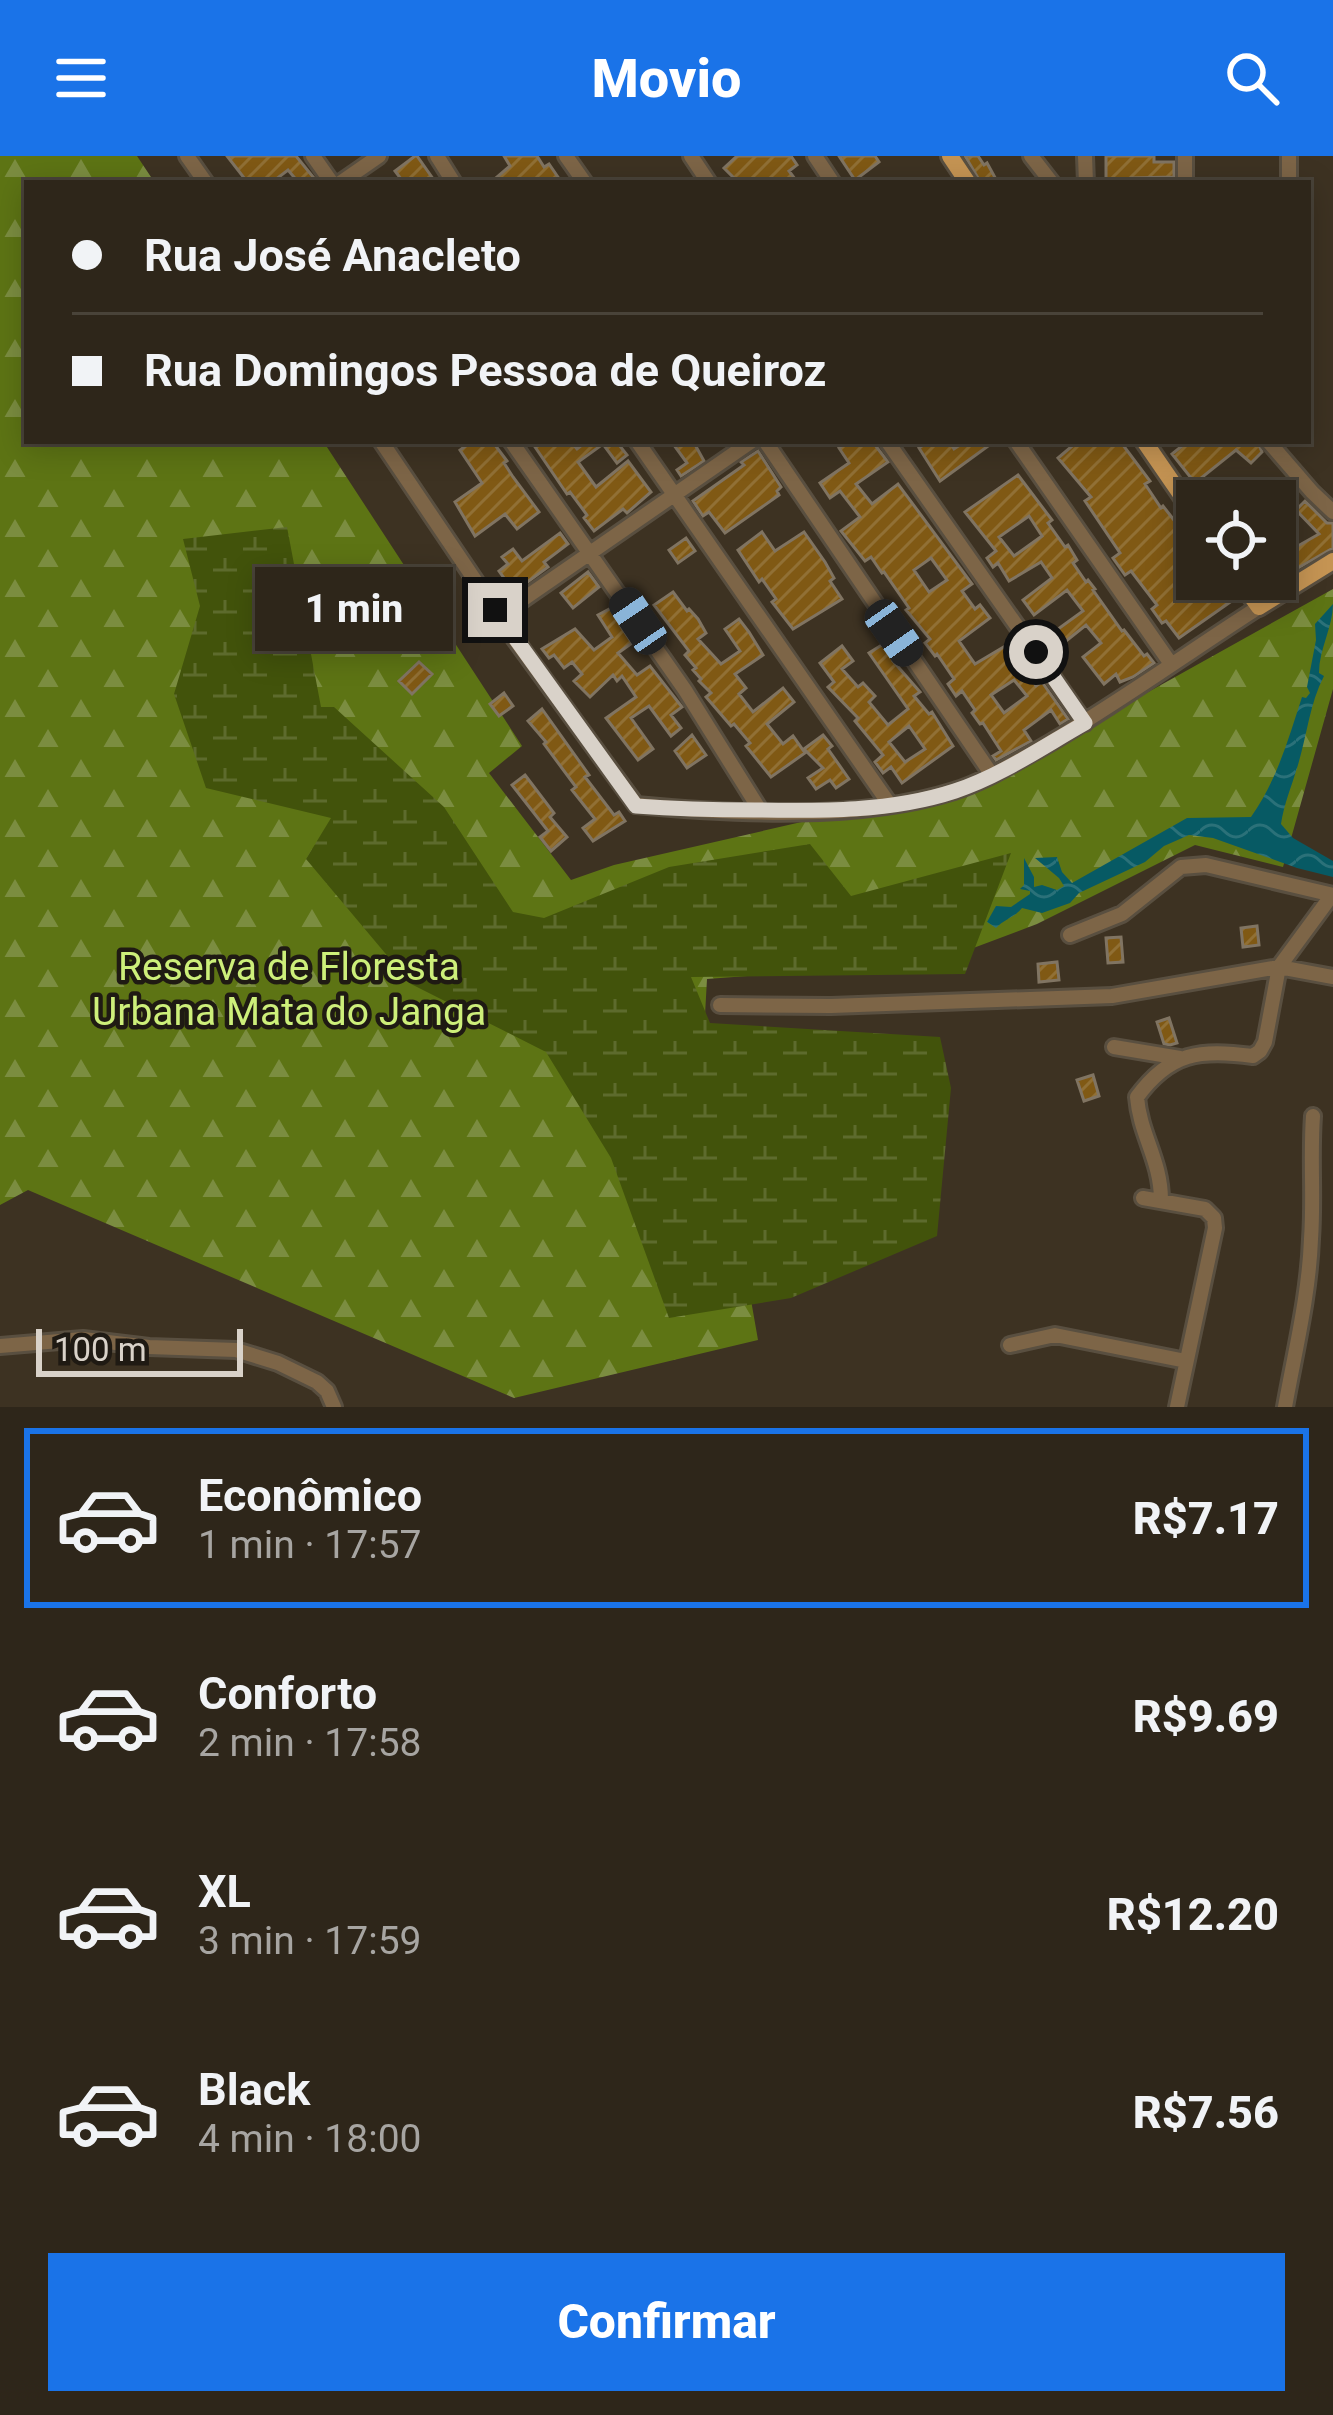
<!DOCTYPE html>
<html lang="pt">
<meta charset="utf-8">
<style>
:root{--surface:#2e261a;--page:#3a3227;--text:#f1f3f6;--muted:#a7a5a2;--line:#494339;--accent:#1a73e8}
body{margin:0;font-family:Roboto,sans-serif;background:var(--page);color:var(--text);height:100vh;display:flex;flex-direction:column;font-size:45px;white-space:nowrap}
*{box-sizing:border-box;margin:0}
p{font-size:39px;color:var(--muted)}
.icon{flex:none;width:66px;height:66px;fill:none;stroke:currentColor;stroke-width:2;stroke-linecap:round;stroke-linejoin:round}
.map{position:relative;height:1251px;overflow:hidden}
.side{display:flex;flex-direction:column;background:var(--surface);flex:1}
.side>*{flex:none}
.banner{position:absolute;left:24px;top:24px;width:1287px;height:264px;border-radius:0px;box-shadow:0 6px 30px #0003,0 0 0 3px var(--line);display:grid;align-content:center;height:264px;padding:0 48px;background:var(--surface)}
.buttons{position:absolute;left:1176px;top:324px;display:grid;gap:24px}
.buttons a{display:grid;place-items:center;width:120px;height:120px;border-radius:0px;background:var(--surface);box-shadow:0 6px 30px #0003,0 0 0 3px var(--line);font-size:60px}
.scale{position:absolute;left:36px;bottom:30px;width:207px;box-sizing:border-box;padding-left:12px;border:6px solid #d9d2c9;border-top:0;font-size:33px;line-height:42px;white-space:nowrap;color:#d9d2c9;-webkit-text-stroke:9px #1f1a13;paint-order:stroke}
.end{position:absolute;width:54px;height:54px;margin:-27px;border:15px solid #d9d2c9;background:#111;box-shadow:0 0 0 6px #111}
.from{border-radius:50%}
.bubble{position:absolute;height:84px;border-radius:0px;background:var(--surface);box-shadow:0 6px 30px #0003,0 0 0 3px var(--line);font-size:39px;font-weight:800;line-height:84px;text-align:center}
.car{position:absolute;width:36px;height:72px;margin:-36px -18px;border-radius:15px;box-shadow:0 0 9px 3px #0007;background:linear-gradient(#222 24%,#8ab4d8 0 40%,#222 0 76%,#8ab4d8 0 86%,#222 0)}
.banner b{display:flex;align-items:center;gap:42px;height:114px;font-size:45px}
.banner b+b{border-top:3px solid var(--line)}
.banner i{width:30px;height:30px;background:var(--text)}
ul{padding:21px 0 0;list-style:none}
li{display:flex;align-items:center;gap:36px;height:180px;margin:0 24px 18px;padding:0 24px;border:6px solid transparent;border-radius:0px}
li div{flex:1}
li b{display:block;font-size:45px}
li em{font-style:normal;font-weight:800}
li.current{border-color:var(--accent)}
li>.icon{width:108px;height:108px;stroke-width:1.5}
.button{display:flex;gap:24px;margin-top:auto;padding:24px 48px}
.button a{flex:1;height:138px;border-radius:0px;background:var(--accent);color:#fff;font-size:48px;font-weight:800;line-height:138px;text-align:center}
header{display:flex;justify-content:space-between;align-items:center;height:156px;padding:0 48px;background:var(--accent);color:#fff;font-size:54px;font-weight:800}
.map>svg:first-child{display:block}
.forest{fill:url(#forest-firs)}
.wetland{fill:url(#wetland-marsh)}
.water{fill:url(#water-waves)}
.building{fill:url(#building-hatch);stroke:#807462;stroke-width:3;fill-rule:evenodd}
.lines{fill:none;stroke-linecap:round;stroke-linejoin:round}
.minor-casing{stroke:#594f40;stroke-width:20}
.major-casing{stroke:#594f40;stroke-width:22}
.minor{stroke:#7d6547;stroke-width:14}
.major{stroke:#c59453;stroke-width:16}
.route{stroke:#d9d2c9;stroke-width:15}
.labels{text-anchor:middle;stroke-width:9;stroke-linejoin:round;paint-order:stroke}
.park-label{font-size:39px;fill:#cdef7a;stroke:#1f1a13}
</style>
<header><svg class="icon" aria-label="menu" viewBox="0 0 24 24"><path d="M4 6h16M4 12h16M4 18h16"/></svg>Movio<svg class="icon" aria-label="search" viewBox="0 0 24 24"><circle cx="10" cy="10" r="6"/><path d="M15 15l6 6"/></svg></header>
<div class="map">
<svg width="1333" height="1251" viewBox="0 0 1333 1251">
<defs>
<pattern id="forest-firs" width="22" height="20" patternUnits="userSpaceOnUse" patternTransform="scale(3)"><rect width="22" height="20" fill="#5d7414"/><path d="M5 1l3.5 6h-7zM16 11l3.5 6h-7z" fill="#7b8d40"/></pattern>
<pattern id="wetland-marsh" width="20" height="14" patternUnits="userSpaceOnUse" patternTransform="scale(3)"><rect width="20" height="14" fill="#42530b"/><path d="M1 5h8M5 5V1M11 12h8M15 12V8" fill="none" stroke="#5d6b2d"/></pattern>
<pattern id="water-waves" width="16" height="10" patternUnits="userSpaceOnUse" patternTransform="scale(3)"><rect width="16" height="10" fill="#075a64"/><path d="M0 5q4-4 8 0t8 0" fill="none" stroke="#2b7179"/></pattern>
<pattern id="building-hatch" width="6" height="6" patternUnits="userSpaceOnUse" patternTransform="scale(3)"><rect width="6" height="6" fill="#805914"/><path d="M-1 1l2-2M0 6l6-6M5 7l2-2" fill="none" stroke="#917035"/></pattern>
</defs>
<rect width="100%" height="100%" fill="#3d3222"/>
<!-- forest -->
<path class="forest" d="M0,0H137L155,27H27V285H323L522,590L489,617L571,724L614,709L994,622L1333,433V533L1283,711L1195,689L1037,768L936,806L707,823L704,877L758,1184L514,1242L28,1034L0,1049Z"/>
<!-- wetland -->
<path class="wetland" d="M287,371L321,551H334L444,651L513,756L544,762L669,711L810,688L851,740L1011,697L965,818L691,821L710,867L940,881L951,932L937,1080L791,1142L669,1162L611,1002L546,896L411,828L306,703L331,662L206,632L174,538L200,450L183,383Z"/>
<!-- water -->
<path class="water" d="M1333,448C1333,471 1319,493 1319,517L1324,520C1309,549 1307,581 1297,612C1291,632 1284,648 1281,668L1293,682L1333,705V721L1297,712L1213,682L1189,679L1164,690L1145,706L1079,737L1070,747L1042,757L1022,752C1014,762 1004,763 996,772L987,766L996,750L1011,751L1030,738V735L1020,733L1024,729V702L1034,721V731L1042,729L1057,734L1064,730L1059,722L1035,702L1057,701L1062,716L1072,727L1187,662L1251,661C1277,624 1288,584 1302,541L1306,542L1310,537L1307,531L1316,484L1315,468Z"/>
<!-- building -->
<path class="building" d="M227,0H296L318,27H299L288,14L271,27H248Z
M415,0H417L436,27H404L395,15Z
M504,0H537L544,11L549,8L562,27H490L510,10Z
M737,0H791L797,9L789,15L798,27H739L724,12Z
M839,0H875L879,6L855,24Z
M965,0H978L984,9L987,7L998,27H981Z
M1106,0H1154V6H1174V21L1131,22L1129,27H1106Z
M472,285H492L507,305L504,307L513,321L539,356L517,373L505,358L475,380L455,346L482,327L460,294Z
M531,285H570L577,293L587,285H616L627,299L617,307L603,288L578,306L596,331L628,305L651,336L627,357L623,353L594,375L584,362L587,359L570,336L567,338Z
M671,285H693L704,305L681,320L677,314L687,307Z
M849,285H872L888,306L856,328L872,348L898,328L972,428L962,435L975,453L980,449L990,462L959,485L975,508L1012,486L1018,495L1015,497L1036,530L1042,526L1068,563L1060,568L1051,554L1024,574L1031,585L996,604L993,600L1001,595L983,567L980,568L972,557L975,554L962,535L956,540L948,528L954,523L937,498L935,500L925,487L930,483L906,454L909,452L884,416L882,417L871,401L865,405L841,375L860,361L840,335L830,342L820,327L849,307L839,292ZM931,402L947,424L929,436L914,414ZM1014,524L1027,540L1004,557L991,539Z
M929,285H949L954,293L966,285H995L940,325L919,292Z
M1078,285H1120L1150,325L1145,328L1161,352L1163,350L1177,368L1181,366L1197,388V423H1219L1233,444L1179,482L1166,465L1162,467L1152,453L1157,449L1131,415L1125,419L1113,402L1120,397L1085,345L1091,341L1058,302Z
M1178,285H1257L1262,296L1251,307L1236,294L1195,327L1172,298L1182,290Z
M758,295L781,331L777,335L779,339L725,377L709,356L703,360L693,345L744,309L741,306Z
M1018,319L1052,364L1048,367L1065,391L1068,389L1077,404L1073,407L1086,426L1088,424L1095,433L1093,434L1122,475L1124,474L1144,500L1147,498L1154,507L1133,521L1120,526L1116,518L1104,528L1083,501L1101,487L1086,469L1056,493L1047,481L1083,455L1067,434L1034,459L1023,444L1052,422L1041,406L1009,425L998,407L993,411L987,402L996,395L965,356ZM1029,360L1042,380L1014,400L999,381Z
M1305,345L1327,367H1333V392L1298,412L1289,395L1319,378L1296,354Z
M762,376L775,395L804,376L825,406L834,422L830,425L842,443L793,473L772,446L776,443L762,423L759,426L738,394Z
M560,377L568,388L544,406L548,411L514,436L499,415L508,408L502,401L513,393L522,405Z
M686,382L695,395L678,407L669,394Z
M588,416L599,431L573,452L561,437Z
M673,436L687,455L689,453L698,463L706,477L698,483L721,508L740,495L725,473L739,463L749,476L763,499L735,518L746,532L739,538L753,556L783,532L794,546L767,568L783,588L793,580L805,597L771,621L746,590L750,587L734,568L731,570L706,541L711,537L699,525L701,523L693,514L696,512L685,499L689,495L654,449Z
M613,451L623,467L620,469L632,487L618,497L637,519L650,510L682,551L671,559L681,572L671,580L649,550L631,562L653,593L638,604L606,562L636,541L622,520L617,525L613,519L590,541L574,525L582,518L572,506L564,512L554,499L549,502L542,493L575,473L594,494L612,481L598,459Z
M885,487L896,503L893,505L920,536L914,540L929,558L932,556L953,590L902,627L891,611L883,617L875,606L883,599L855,565L858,562L828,531L834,526L820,507L842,490L853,505L842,513L858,531L863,527L875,540L869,546L888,569L908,553L869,497ZM909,570L925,593L905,606L889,586Z
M419,506L432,518L412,538L399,525Z
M504,537L513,550L499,560L490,548Z
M542,553L589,619L585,621L614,659L619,656L625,665L593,685L583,672L595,663L572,634L576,631L544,588L546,586L528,565Z
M692,579L706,599L687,612L675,595Z
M823,579L832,590L828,593L849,623L836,632L830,624L816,633L808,622L823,612L804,593Z
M525,619L554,657L550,661L567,681L551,695L540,681L548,675L512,629Z
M1257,770L1259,789L1243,791L1241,772Z
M1121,781L1123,806L1108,807L1106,782Z
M1057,806L1059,824L1039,826L1038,808Z
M1169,862L1177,887L1170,889L1164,888L1157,866Z
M1093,919L1099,940L1084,945L1077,924Z"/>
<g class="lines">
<!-- minor casing -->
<g class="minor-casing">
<path id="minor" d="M187,0L206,27
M313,0L332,27
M437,0L454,27
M566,0L585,27
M691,0L709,27
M815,0L833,27
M1031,0L1052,27
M1085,0L1086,27
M340,27L379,0
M1185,27V0
M1289,27V0
M381,285L514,482L636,649C734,658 860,665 954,635C983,626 1009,610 1036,595C1113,551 1184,499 1259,451
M511,285L685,534L760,654
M637,285L890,649
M765,285L992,619
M887,285L1085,567
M1016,285L1171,508
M1268,285L1312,336L1333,356
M499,460L752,285
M1070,779L1122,758L1181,711L1206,709L1333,739
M720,849L831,850L1112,840L1279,811L1333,821
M1114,891L1180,902
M1143,1042L1205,1053L1214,1062L1215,1072L1177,1251
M1161,1044C1161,1004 1140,979 1137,941C1170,896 1200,893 1253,900L1260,895L1265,886L1279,811L1332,739
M1010,1189L1055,1179L1186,1205
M0,1190L83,1183L149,1191L236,1194L278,1207L317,1226L327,1235L334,1251
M1285,1251C1295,1195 1309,1139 1311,1083C1314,1042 1310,1001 1313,960"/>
</g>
<!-- major casing -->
<g class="major-casing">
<path id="major" d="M950,0L968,27
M1144,285L1197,362
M1239,423L1259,451L1333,405"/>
</g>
<!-- minor -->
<use href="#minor" class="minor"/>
<!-- major -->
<use href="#major" class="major"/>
</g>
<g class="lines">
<!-- route -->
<path class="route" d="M495,454L636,650C676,653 715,654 755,654C822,655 891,656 955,635C1001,620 1044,590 1085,567L1036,496"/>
</g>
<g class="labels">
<!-- park labels -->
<g class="park-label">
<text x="289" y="824">Reserva de Floresta<tspan x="289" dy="45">Urbana Mata do Janga</tspan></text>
</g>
</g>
</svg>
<div class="buttons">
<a><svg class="icon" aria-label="locate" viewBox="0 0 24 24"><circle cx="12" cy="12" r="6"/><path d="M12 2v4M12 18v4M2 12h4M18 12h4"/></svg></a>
</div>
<div class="scale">100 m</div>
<i class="end from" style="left:1036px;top:496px"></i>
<i class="end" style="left:495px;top:454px"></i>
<div class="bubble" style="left:255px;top:411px;width:198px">1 min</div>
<i class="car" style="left:638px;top:465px;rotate:326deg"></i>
<i class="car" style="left:894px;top:477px;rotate:145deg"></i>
<div class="banner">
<b><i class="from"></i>Rua José Anacleto</b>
<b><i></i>Rua Domingos Pessoa de Queiroz</b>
</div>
</div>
<section class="side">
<ul>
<li class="current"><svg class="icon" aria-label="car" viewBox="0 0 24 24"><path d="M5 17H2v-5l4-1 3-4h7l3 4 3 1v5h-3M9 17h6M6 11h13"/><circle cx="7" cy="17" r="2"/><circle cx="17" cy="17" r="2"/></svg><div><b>Econômico</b><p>1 min · 17:57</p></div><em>R$7.17</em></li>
<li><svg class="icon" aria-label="car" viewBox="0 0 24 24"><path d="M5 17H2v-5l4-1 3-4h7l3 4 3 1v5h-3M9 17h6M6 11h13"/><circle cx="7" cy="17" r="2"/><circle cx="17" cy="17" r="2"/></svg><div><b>Conforto</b><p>2 min · 17:58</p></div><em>R$9.69</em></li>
<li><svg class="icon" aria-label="car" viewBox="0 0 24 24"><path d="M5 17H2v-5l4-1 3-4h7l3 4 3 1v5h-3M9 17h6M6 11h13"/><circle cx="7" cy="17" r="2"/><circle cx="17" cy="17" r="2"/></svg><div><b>XL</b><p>3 min · 17:59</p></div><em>R$12.20</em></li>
<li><svg class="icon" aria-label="car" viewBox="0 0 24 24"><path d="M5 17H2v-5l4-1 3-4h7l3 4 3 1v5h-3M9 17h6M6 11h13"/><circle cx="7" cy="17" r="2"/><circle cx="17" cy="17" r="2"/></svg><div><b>Black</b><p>4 min · 18:00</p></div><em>R$7.56</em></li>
</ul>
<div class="button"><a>Confirmar</a></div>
</section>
